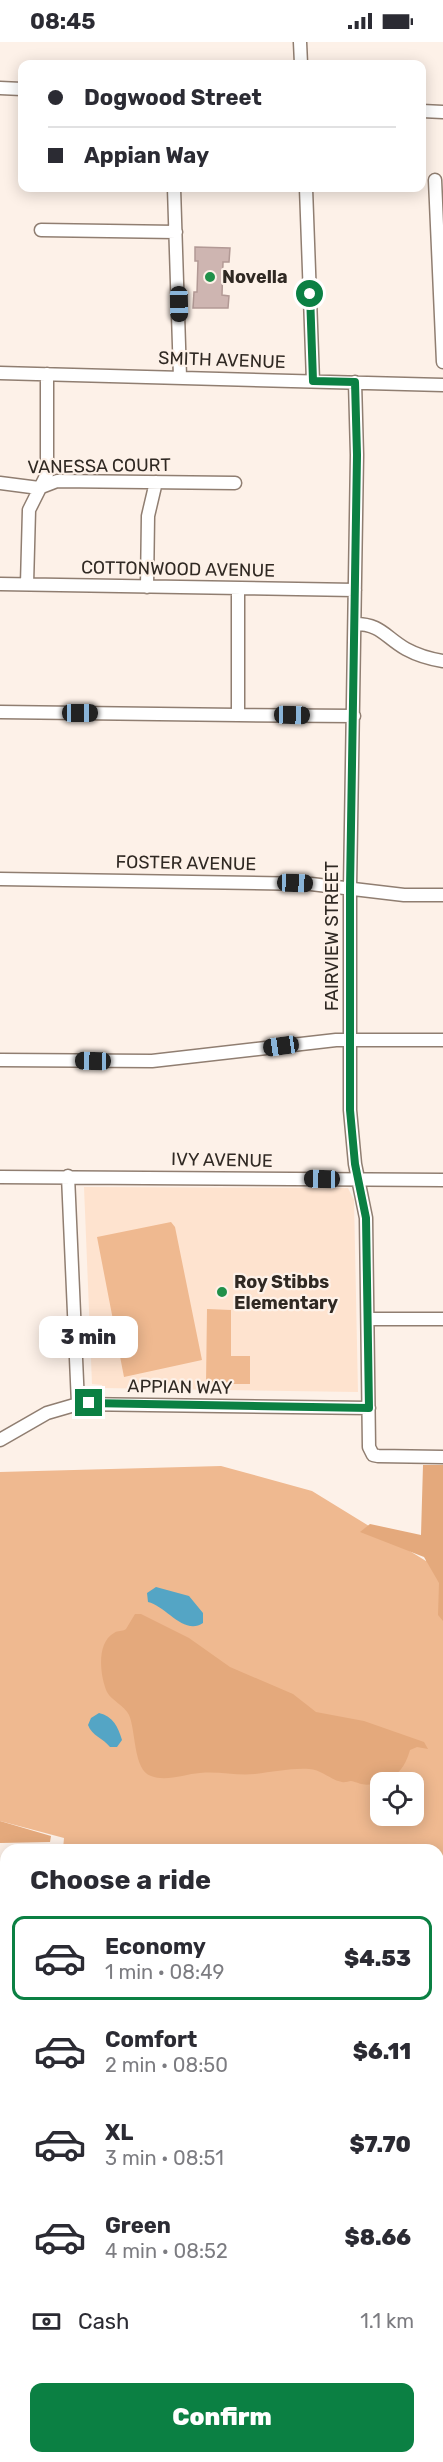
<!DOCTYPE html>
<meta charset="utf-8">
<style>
:root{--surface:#fff;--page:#f2f2f3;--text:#2b2b33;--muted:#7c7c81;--line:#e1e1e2;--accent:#0b8043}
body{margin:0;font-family:Rubik,sans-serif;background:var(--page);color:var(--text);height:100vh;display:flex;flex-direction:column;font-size:22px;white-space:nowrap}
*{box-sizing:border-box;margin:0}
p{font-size:20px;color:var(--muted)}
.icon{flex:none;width:33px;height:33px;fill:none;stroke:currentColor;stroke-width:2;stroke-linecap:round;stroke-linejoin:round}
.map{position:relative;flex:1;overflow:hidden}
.panel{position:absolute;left:0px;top:1802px;width:444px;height:620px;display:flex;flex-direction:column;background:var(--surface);border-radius:18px 18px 0 0;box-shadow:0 3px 15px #0003}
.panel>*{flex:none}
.top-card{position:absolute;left:18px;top:18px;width:408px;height:132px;border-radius:12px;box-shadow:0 3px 15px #0003;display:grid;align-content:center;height:132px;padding:0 30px;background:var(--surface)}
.tools{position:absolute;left:370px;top:1730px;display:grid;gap:12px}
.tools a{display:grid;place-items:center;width:54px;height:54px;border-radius:12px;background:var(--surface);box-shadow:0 3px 15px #0003;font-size:30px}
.end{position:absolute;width:27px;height:27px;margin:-14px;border:8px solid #0b8043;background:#fff;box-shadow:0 0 0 3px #fff}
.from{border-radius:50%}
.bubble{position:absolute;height:42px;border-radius:12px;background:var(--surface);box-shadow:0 3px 15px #0003;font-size:20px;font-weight:800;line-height:42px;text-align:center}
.car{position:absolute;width:18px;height:36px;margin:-18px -9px;border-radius:8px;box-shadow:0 0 4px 2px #0007;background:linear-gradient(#222 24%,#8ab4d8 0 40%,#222 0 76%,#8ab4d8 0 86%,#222 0)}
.top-card b{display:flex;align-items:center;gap:21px;height:57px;font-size:22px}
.top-card b+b{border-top:2px solid var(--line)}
.top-card i{width:15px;height:15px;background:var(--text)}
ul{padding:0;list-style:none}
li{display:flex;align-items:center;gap:18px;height:84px;margin:0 12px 9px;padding:0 18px;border:3px solid transparent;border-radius:12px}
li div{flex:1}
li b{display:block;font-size:22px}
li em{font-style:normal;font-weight:800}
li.on{border-color:var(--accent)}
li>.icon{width:54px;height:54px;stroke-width:1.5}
h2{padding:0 30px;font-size:27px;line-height:72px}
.pay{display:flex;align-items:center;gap:15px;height:66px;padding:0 30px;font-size:22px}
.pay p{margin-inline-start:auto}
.primary-button{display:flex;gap:12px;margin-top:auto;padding:12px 30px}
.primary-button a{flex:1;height:69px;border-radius:12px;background:var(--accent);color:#fff;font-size:24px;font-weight:800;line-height:69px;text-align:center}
.status{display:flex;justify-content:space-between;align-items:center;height:42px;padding:0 30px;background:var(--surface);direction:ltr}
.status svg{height:16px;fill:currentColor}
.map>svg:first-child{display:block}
.built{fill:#fee3cf}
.green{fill:#efb990;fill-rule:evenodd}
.forest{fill:#e4a97c}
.water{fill:#54a5c5}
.building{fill:#ceb5b1;stroke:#b29995;stroke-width:1.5}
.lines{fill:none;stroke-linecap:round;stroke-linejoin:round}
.minor-casing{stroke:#907e71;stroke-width:15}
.major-casing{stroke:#907e71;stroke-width:20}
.minor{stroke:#fff;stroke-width:12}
.major{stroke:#fff;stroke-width:16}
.route{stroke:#0b8043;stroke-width:8}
.poi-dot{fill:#209049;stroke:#fdf1e8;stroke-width:2}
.labels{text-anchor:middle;stroke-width:4.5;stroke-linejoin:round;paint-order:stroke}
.poi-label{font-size:18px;font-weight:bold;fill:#302923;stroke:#fdf1e8;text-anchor:start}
.street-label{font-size:18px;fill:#302923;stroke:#fdf1e8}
</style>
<div class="status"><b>08:45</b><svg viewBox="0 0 49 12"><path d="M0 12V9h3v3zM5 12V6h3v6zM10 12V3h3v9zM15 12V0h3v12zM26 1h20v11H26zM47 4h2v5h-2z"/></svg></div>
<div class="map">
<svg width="443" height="2420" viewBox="0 0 443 2420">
<rect width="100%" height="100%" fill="#fdf1e8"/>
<!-- built -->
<path class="built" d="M84,1145L348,1146L354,1158L358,1350L102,1346V1343L92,1342Z"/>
<!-- green -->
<path class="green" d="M171,1180L175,1185L202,1318L124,1335L97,1195Z
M207,1267L231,1268V1314H250V1342H206Z
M221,1424L312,1449L426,1519L443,1455V1936L438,1937V1808L63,1807L64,1796L0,1779V1430ZM381,1740H414V1773H381Z"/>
<!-- forest -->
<path class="forest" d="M423,1423H443V1579L438,1573L439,1541L424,1515L360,1490L370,1482L421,1493Z
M135,1572H141L189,1596L230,1625L293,1652L316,1670L364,1679L424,1700L428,1707L417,1705L410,1708C404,1729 395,1737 373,1742C363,1744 360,1741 351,1739C348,1739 345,1741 342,1740C330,1738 323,1728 309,1727C291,1726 273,1730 255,1732C237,1734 219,1729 200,1731C185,1732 166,1740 151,1734C133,1728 136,1688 129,1673C124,1663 112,1659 107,1650C100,1634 96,1601 114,1591C118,1588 122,1590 126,1587Z
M0,1779L51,1794L50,1800L0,1801Z"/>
<!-- water -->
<path class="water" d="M156,1545L189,1554L203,1571V1581C184,1594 166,1564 148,1560L147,1551Z
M99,1671C113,1674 118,1685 122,1698L117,1705H110C103,1696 92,1694 88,1683L91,1676Z"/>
<!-- building -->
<path class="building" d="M195,205L230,206L229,220H223L222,253L229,254L228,266H193L194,250H197L198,219H195Z"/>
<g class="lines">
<!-- minor casing -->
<g class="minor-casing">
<path id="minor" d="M300,0L301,22
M0,46L22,47
M422,69L443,70
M435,138L443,320
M174,146L180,335
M306,146L313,339
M41,188L176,190
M0,331L443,343
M355,340L357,413L350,846V1068L355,1122L366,1176L369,1405L373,1413L378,1414L443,1415
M0,441L39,446L57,439L235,441
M0,542L355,548
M27,542L29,468L47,432V332
M147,545L148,474L156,440
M355,582C381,582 385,595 406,607C417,613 430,617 443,619
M0,670L238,673V547
M238,673L354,674
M0,837L311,842L404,853H443
M0,1018L152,1019L336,998H443
M68,1134L78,1362
M0,1135L443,1138
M368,1277H443
M0,1398L47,1371L78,1362L369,1366
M0,2079H6
M438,2085H443
M438,2217H443
M0,2219H6
M0,2347H6
M438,2348H443
M120,2420V2415"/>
</g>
<!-- major casing -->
<g class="major-casing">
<path id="major" d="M0,1949H6
M438,1952H443"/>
</g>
<!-- minor -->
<use href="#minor" class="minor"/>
<!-- major -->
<use href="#major" class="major"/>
</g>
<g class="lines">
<!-- route -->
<path class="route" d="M89,1361L369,1366L366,1176L355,1122L350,1068V846L357,413L355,340L313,339L310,252"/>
</g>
<!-- markers -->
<g class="poi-dot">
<circle cx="210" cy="235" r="6"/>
<circle cx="222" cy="1250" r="6"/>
</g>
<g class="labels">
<!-- poi labels -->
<g class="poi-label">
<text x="222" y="241">Novella</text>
<text x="234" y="1246">Roy Stibbs<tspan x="234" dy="21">Elementary</tspan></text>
</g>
<!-- street labels -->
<g class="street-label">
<text transform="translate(222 318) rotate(2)" y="6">SMITH AVENUE</text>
<text transform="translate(99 424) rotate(-1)" y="6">VANESSA COURT</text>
<text transform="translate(178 527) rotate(1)" y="6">COTTONWOOD AVENUE</text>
<text transform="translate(186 821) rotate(1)" y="6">FOSTER AVENUE</text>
<text transform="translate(332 894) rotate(-90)" y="6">FAIRVIEW STREET</text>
<text transform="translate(222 1118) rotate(1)" y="6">IVY AVENUE</text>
<text transform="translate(180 1345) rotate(1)" y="6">APPIAN WAY</text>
</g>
</g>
</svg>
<div class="tools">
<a><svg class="icon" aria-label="locate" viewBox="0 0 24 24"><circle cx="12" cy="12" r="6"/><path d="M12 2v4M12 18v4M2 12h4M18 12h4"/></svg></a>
</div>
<i class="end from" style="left:310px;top:252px"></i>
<i class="end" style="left:89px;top:1361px"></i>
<div class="bubble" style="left:39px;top:1274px;width:99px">3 min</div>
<i class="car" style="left:179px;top:262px;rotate:179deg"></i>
<i class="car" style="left:80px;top:671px;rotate:90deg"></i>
<i class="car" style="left:292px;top:673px;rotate:91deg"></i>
<i class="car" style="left:295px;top:841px;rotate:92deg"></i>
<i class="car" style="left:281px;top:1004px;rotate:262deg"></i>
<i class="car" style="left:93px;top:1019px;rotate:271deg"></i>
<i class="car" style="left:322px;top:1137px;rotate:271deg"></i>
<div class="top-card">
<b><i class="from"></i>Dogwood Street</b>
<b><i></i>Appian Way</b>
</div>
<section class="panel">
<h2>Choose a ride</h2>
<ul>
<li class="on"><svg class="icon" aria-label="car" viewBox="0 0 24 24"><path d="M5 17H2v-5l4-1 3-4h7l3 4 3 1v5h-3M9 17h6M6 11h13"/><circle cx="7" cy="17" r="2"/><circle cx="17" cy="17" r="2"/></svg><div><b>Economy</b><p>1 min · 08:49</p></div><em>$4.53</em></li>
<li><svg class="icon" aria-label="car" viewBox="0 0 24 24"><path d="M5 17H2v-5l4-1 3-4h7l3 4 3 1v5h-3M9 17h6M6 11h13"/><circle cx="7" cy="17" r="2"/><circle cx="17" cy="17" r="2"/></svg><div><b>Comfort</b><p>2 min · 08:50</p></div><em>$6.11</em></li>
<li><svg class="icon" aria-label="car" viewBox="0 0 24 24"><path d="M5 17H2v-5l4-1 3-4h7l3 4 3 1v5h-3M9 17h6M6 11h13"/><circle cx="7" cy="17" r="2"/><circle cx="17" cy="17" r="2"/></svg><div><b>XL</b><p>3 min · 08:51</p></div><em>$7.70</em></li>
<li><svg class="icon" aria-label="car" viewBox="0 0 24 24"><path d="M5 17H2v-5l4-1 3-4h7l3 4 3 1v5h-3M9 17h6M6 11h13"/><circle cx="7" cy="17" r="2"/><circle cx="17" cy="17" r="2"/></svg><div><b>Green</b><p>4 min · 08:52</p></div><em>$8.66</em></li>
</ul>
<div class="pay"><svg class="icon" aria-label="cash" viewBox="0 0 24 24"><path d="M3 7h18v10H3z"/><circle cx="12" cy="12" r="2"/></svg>Cash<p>1.1 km</p></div>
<div class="primary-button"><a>Confirm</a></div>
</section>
</div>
